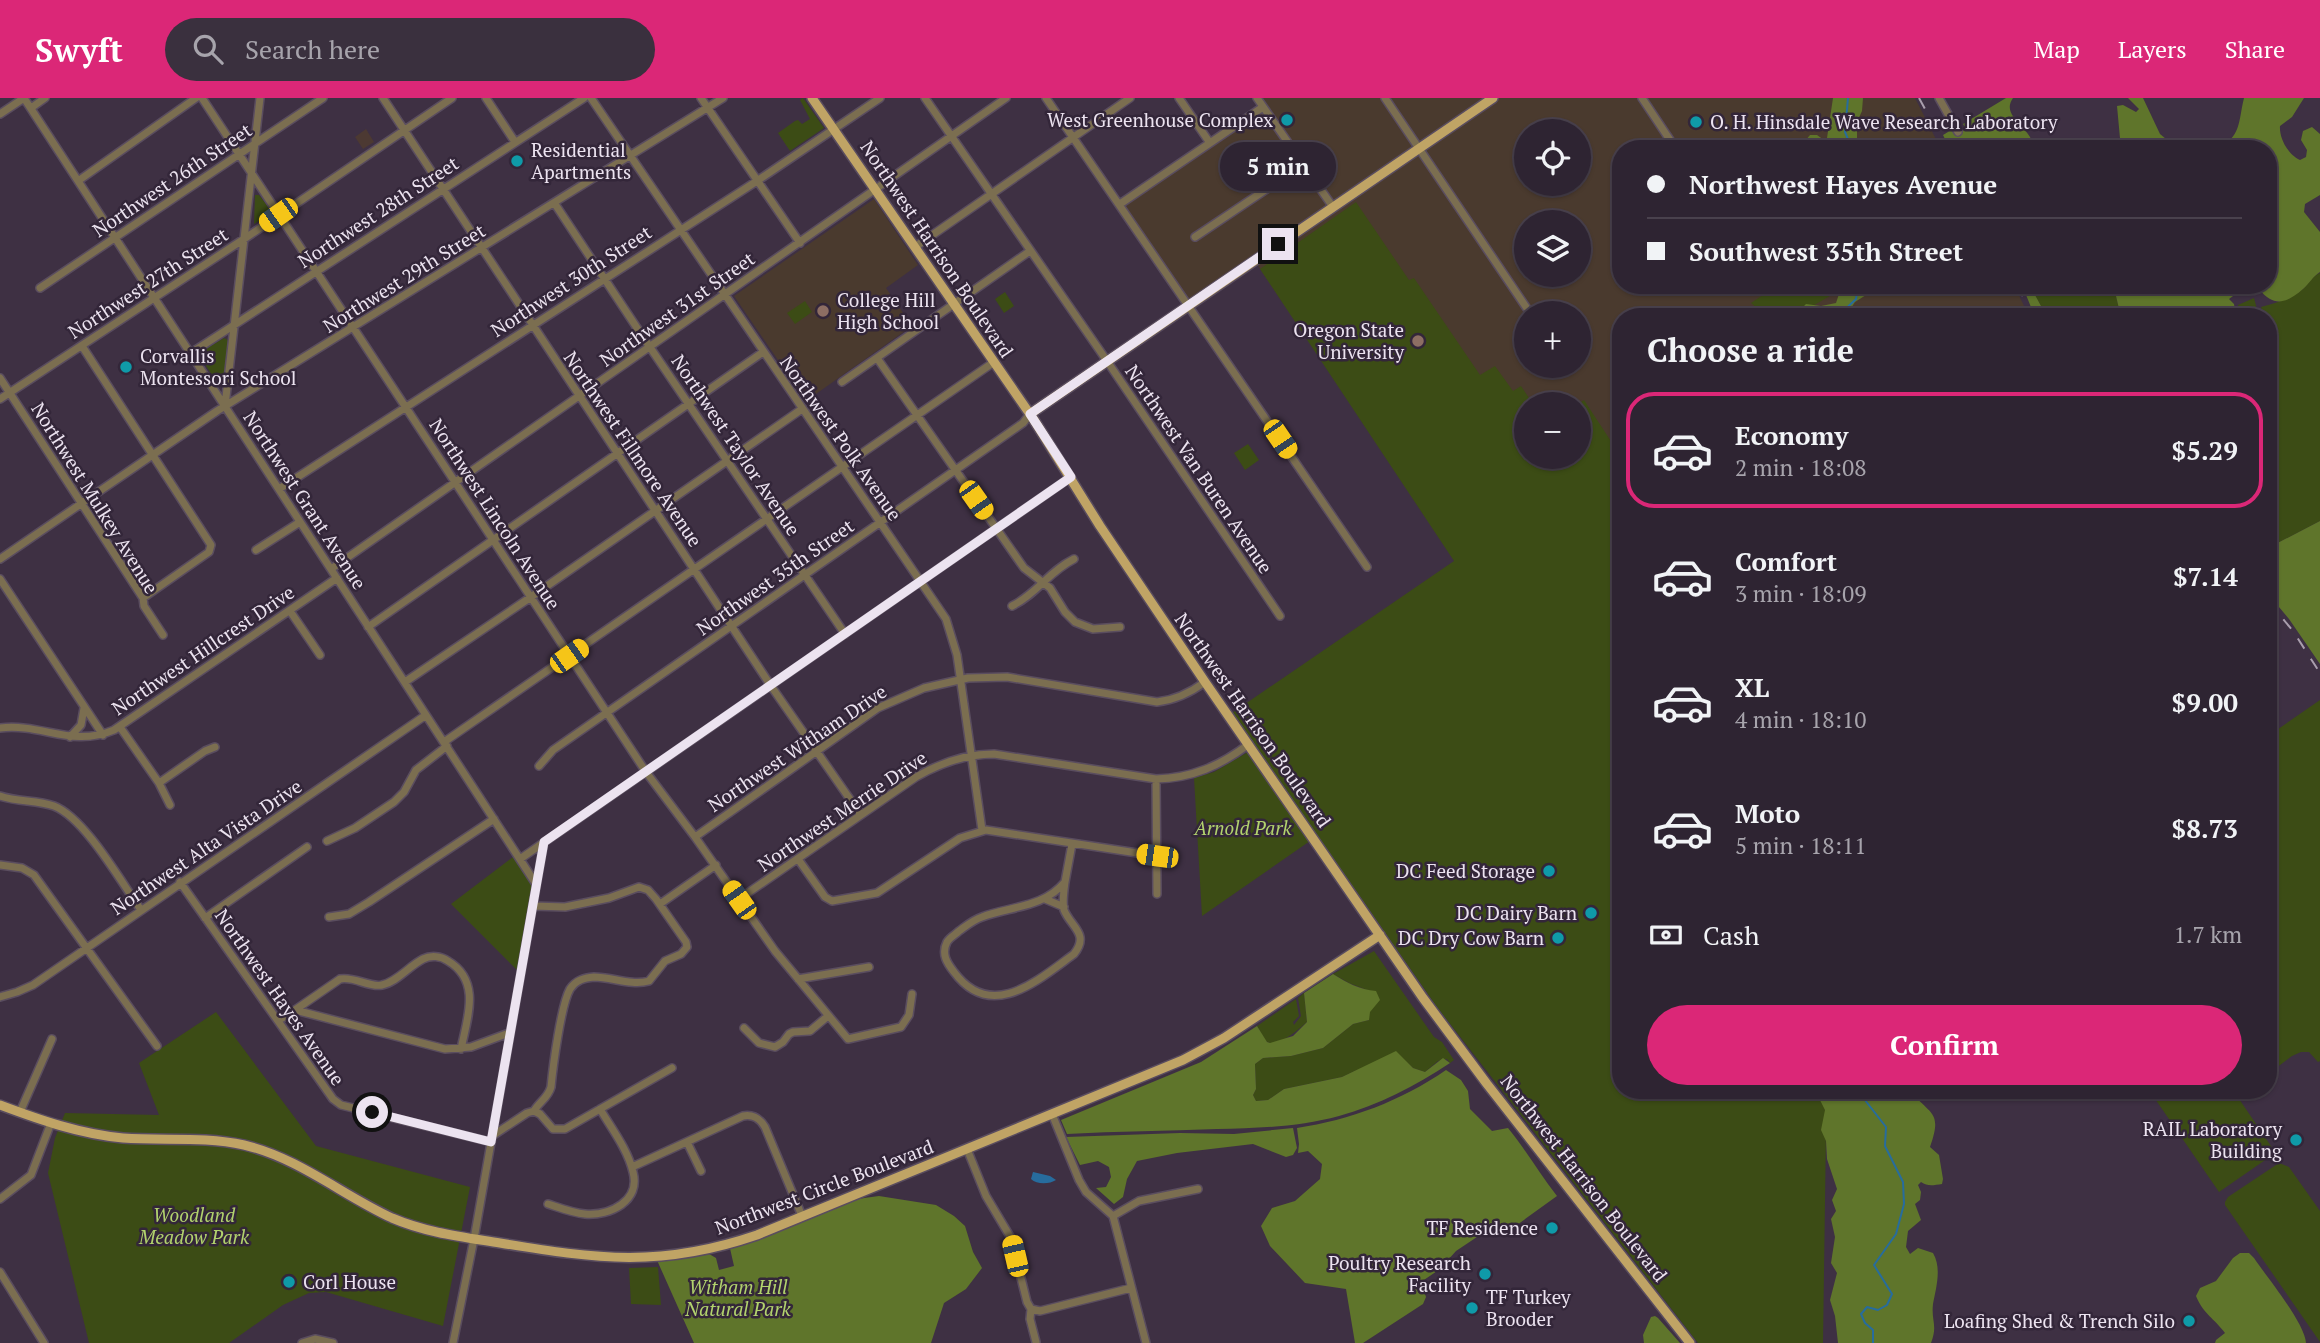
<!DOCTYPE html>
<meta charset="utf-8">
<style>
:root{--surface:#2e2432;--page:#3a303e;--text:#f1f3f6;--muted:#a7a4ac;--line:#49414d;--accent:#db2777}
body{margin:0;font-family:"PT Serif",serif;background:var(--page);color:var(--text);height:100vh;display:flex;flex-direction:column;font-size:26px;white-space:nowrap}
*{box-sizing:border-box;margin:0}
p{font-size:23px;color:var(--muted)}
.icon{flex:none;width:38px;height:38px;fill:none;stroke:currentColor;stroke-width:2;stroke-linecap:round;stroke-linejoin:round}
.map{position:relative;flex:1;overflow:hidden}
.details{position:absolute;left:1612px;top:210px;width:665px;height:791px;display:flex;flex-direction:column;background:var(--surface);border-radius:28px;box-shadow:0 2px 5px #0004,0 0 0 2px var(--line)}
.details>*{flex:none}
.top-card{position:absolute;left:1612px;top:42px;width:665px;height:154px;border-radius:28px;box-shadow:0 2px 5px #0004,0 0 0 2px var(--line);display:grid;align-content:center;height:154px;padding:0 35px;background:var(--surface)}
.buttons{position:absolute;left:1514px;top:21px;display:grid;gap:14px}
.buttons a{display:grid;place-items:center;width:77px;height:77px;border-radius:50%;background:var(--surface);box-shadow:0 2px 5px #0004,0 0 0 2px var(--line);font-size:35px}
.end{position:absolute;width:32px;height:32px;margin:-16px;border:9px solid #ece3f0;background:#111;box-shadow:0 0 0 4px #111}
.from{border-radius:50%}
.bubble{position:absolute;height:49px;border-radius:24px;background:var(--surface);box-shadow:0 2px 5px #0004,0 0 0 2px var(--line);font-size:23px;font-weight:600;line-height:49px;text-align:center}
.car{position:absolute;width:21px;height:42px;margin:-21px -10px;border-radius:9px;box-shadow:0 0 5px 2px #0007;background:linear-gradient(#f5c518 24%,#345 0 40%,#f5c518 0 76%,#345 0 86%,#f5c518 0)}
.top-card b{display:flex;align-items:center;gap:24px;height:66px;font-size:26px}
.top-card b+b{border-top:2px solid var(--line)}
.top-card i{width:18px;height:18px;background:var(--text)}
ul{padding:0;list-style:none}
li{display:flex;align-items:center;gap:21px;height:116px;margin:0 14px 10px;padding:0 21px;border:4px solid transparent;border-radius:28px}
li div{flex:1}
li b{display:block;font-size:26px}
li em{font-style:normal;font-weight:600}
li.active{border-color:var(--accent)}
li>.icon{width:63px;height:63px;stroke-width:1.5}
h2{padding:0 35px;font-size:32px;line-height:84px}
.pay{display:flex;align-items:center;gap:18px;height:77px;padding:0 35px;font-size:26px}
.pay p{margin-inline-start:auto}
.primary-button{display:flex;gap:14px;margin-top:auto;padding:14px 35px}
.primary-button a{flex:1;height:80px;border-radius:42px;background:var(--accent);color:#fff;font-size:28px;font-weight:600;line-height:80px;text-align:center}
header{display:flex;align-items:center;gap:42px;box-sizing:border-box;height:98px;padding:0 35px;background:var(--accent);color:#fff}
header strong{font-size:33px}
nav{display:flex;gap:38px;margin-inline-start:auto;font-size:24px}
.search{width:490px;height:63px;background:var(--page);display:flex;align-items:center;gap:18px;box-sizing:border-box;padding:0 24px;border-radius:38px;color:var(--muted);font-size:26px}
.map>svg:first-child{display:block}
.industrial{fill:#4c3932}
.education{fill:#4a3a2e;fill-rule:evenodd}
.green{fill:#3c4c15}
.forest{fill:#5f752b}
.water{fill:#276c9d}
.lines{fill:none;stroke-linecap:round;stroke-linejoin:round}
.stream{stroke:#276c9d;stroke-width:2}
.minor-casing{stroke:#5a4d5f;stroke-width:10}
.major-casing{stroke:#5a4d5f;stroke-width:12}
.minor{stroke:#7b6e50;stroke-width:7}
.major{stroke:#c0a465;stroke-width:9}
.rail{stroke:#a99ead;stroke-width:2;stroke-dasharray:12 12;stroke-linecap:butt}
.route{stroke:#ece3f0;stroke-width:9}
.culture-dot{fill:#0f9aa8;stroke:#332639;stroke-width:2.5}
.education-dot{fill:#8d6e63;stroke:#332639;stroke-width:2.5}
.labels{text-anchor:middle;stroke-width:5;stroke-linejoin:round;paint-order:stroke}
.poi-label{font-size:19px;fill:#ece3f0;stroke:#332639;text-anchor:end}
.street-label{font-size:19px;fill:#ece3f0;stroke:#332639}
.park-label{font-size:19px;font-style:italic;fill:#b2d36d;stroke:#332639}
</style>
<header>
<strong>Swyft</strong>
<div class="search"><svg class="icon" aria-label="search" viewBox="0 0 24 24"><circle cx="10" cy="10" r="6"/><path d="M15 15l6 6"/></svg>Search here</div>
<nav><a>Map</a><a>Layers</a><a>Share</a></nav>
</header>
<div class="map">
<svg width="2320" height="1245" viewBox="0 0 2320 1245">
<rect width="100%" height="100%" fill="#3e3043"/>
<!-- industrial -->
<path class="industrial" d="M366,31L374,44L363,51L355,39Z"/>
<!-- education -->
<path class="education" d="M1259,0H1915L1941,51H1620V187H2014L2025,210L2012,219H1620V416L1458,462L1254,162L1190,204L1122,107L1265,9ZM1526,33H1578V86H1526ZM1526,124H1578V177H1526ZM1526,215H1578V268H1526ZM1526,306H1578V359H1526Z
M874,101L918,167L886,190L912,228L806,303L734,198Z"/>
<!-- green -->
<path class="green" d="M803,0L824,30L790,53L778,35L795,23L798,22L802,26L810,21L800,2Z
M255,97H259L272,114L254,126Z
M1356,104L1409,182L1414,180L1480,277L1495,268L1513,293L1521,288L1533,306H1526V359H1578V306L1584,302L1620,357V992H1824L1826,1033L1823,1245H1698L1437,909L1232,615L1454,463L1260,171Z
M2320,175V423L2268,450V219H2264L2261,209C2277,205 2291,201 2303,191C2310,184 2311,179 2320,175Z
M1774,187H1842V191L1797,217L1766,218L1751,205L1775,189Z
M2042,187H2054L2066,195L2076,187H2105V191L2116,198L2121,219H2047L2035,197L2037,190Z
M1005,194L1014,208L1004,215L995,201Z
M2254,200L2259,219H2239L2238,207Z
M805,203L812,214L795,226L787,215Z
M224,240L228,242L224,278L218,282L214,280L198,256Z
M1248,346L1259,362L1245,372L1234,355Z
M2320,602V963L2318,964L2309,954H2301L2292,958L2268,976V638Z
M1248,654L1310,743L1202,818L1194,680L1214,674Z
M513,759L532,786L518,873L451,806Z
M1374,853L1434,939L1442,944L1454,962L1450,965L1447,961L1438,963L1425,974L1413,970L1402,960L1355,973L1342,979L1284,991L1268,1002L1256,1003L1253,997L1256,991L1255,966L1263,960L1291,958L1323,950L1353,926L1369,922L1367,892L1349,885L1333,876Z
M1304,895L1307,924C1300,930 1276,952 1266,943C1263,940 1260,932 1257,928L1296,901L1299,918L1293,924L1294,927L1301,918L1298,900Z
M216,914L316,1048L470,1089L443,1228L326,1194L309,1195L283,1207L229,1245H89L48,1075L55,1040L65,1015L159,1017L139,965Z
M2149,992H2233L2273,1051L2271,1058L2219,1094Z
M2279,1065L2289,1069L2320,1113V1244L2225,1107V1104L2228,1099Z
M658,1169L661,1207L631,1206L629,1170Z"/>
<!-- forest -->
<path class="forest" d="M1833,0H1863L1862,13L1857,24V51H1802L1805,43L1810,37H1817L1824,42L1827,40Z
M2006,0H2013C1999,20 2035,30 2033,51H1950L1943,37L1953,31L1957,36L1966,31L1963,26Z
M2128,0H2143L2160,36L2178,51H2121L2117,8L2123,7L2136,14L2139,11Z
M2244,0H2304L2292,19L2280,28C2279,40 2288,57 2300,62L2306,59L2307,52L2301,42L2303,33L2312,29L2320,36V97L2305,106L2304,114L2320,134V174C2312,179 2310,185 2303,191C2287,205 2274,210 2259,191L2245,189L2229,201L2234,206L2236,219H2191L2184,213H2178L2179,219H2158L2146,210L2141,219H2121L2116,198L2105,191V187H2149L2154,197L2175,195L2184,191L2186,187H2268V51H2216C2242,39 2238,24 2244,0Z
M1842,187H1868L1866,197L1855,204L1845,219H1803L1800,212L1806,206L1821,208L1836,205Z
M2022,187H2042L2037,190L2035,197L2047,219H2035Z
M2320,423V566L2289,521L2268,496V450Z
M1333,876C1346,884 1360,892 1376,893L1380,902L1370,914L1369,922L1353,926L1323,950L1291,958L1263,960L1255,966L1256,991L1253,997L1256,1003L1268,1002L1284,991L1342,979L1396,953L1413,970L1425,974L1443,960L1450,965C1415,988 1379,1007 1339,1018C1299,1029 1258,1030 1217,1031C1167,1033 1117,1033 1067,1036L1061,1022L1201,964L1257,928L1267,944L1270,945L1293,938L1307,924L1304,895Z
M1446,972L1461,982L1468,993L1470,1011L1492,1033L1508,1030C1526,1052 1539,1075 1557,1098L1503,1137L1483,1135L1456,1153L1440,1171L1421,1184L1426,1199L1423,1206L1363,1245H1355L1346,1191L1305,1185L1270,1148L1261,1128L1272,1110L1295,1103L1320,1081L1322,1066L1308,1053L1298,1055L1299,1046L1297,1030C1350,1022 1401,1003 1446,972Z
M1819,992H1875L1888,1003L1892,1001L1891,992H1910C1930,1018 1943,1012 1930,1049L1939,1057L1943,1081L1942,1086C1934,1087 1928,1089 1921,1084L1918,1087L1921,1094L1920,1102L1915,1106L1921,1122L1908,1133L1906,1149L1910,1156L1918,1150L1933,1155C1942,1170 1936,1190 1933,1206C1931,1223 1938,1227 1931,1245H1838L1835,1218L1830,1202L1837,1175L1831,1165L1835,1139L1831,1121L1836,1113L1832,1102L1837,1091L1827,1061L1826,1043L1821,1032L1825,1012L1818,998Z
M1293,1030L1297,1050L1293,1057L1286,1059L1253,1046L1177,1055L1137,1063L1127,1081L1123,1099L1114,1106L1096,1090L1106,1089L1111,1079L1109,1069L1098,1063L1080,1067L1066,1039L1180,1035L1234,1036Z
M879,1098L936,1107L954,1118L965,1128L973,1154L982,1170L966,1191L944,1205L931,1245H694L656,1160L704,1153L716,1160L719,1172L734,1168L729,1146C777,1128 828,1103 879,1098Z
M2240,1155H2249L2254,1160C2266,1178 2305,1225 2306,1245H2215L2216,1242L2225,1235C2214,1220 2204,1217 2196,1198L2200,1190L2216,1183L2233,1160Z
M1655,1218L1658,1220L1680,1245H1644L1643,1237L1651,1219Z"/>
<!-- water -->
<path class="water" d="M1033,1074L1050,1078L1056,1082C1050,1086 1037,1087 1031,1081Z"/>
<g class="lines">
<!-- stream -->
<path class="stream" d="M1848,0L1845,34L1852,51
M1837,219L1856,201L1858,187
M1860,992L1861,997L1886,1029L1885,1048L1903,1084L1904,1106L1896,1136L1874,1167L1892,1196L1887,1207L1878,1212L1867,1209L1861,1216L1865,1225L1873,1232V1245"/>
<!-- minor casing -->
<g class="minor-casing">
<path id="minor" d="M202,0L646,674L695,739L775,853L848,941L901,929L909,917L912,896
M383,0L771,588L861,717
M486,0L515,44
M591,0L946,521L957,557L982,732
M701,0L800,145
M925,0L1107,263L1280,518
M1046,0L1367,469
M1179,0L1210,45
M1257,0L1333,109
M1385,0L1530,215
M1642,0L1676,51
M1939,0L1958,34
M31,10L45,0
M0,16L24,0L536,786
M78,83L196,0
M555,106L643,239L845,536
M1120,106L1263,9
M1195,139L1304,66
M915,149L1130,0
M1769,187L1771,190
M40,190L323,0
M82,248L211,447L209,454L143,500
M191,255L584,0
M877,260L1024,470L1050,490L1065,514L1075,524L1093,531L1120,529
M0,280L143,500L144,508L163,537
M842,284L1030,153
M0,301L244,141L452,0
M225,308L260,0
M279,391L757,83L880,0
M256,452L300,424
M0,461L217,313L723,0
M331,471L1006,0
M0,481L103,637
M1012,508C1038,495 1048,474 1074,461
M290,513L320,557
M368,529L763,254
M405,584L531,499L802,311
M120,629L159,685L170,707
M0,630C43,625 71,650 114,632L337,480
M70,639L81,627L84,610
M444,644L994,264
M539,668L553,652L1023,325L1030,316
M1156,681L1157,796
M159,685L205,653L215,649
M0,698C18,704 37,702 54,708C85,720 121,784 141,812
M695,739L878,610L924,590L968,580L1007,579L1157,604C1176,602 1190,595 1205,584
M327,743L355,730L394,704L404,694L416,672L447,648
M520,761L1071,379
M798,761L825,799L832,803L877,795L960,740L986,732L1157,758
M0,767L22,770L34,777L157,948
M180,784L333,1001L341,1007L491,1044
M1065,784C1064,792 1062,804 1064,812C1071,829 1090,836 1074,856C1037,883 991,924 954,874C947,865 941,856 947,844C950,839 955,837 959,833C966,828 973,822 982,819C1011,808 1043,810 1065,784Z
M1065,784L1072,746
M739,801L916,679C940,665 965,656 994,656L1156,681C1192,680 1220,668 1249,646
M1045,801L1064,809
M660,806L716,767
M329,819L349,816L369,804L494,721
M205,820L307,749
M798,881L869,869
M0,899L17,894L33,887L426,617
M295,912L340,881C354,878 370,890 382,887C397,884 409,868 423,861C431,857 441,858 448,863C482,883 467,921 461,951
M279,922L295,912L445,951L471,949L509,935
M744,930L759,945L775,949L783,944L789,936L793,934L810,933L828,918
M534,1013L540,1016L553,1031H565L672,970
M20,1014L52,941
M1052,1016L1079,1082L1086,1094L1113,1118L1146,1245
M492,1038L527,1015L534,1013C539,1004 548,1000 551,989C553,968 561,907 570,891C576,882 584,880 594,879C612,879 631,888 649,883L665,863L681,856L687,849L686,844L656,801L648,792L639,789L609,800L565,809L533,808
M687,1044L701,1073
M967,1051L986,1098L1011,1140L1027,1204L1031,1211L1040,1213L1131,1190
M632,1069L743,1018C754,1016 760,1021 765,1029L802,1118
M0,1101L31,1077L51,1025
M548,1106C560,1110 573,1115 585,1116C610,1118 641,1103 633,1074C628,1052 612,1031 600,1011
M1113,1118L1139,1103L1198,1091
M0,1174L44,1245
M1031,1211L1030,1221L1036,1244
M302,1245L315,1241L333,1245
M453,1245L474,1141L544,744"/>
</g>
<!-- major casing -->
<g class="major-casing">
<path id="major" d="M812,0L1034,322L1100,428L1205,584L1423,900L1487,986L1690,1245
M1030,316L1493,0
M0,1007C40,1022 80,1036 123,1040C164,1043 204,1038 244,1047C299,1060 342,1097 392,1120C427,1135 463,1139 500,1145C597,1161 661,1170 757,1137L1183,962L1224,940L1380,837"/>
</g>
<!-- minor -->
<use href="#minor" class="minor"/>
<!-- major -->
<use href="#major" class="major"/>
<!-- rail -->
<path class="rail" d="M1919,0L1947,51
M2018,187L2032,219
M2268,503L2293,533L2320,575"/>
</g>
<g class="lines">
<!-- route -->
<path class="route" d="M372,1014L491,1044L544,744L1071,379L1030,316L1278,146"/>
</g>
<!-- markers -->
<g class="culture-dot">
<circle cx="1287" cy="22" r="7"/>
<circle cx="1696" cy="24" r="7"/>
<circle cx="517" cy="63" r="7"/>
<circle cx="126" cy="269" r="7"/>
<circle cx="1549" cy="773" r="7"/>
<circle cx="1591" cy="815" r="7"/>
<circle cx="1558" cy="840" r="7"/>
<circle cx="2296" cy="1042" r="7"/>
<circle cx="1552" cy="1130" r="7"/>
<circle cx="1485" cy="1176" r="7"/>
<circle cx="289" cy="1184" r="7"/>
<circle cx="1472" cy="1210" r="7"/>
<circle cx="2189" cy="1223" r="7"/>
</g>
<g class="education-dot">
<circle cx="823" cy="213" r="7"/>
<circle cx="1418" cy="243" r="7"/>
</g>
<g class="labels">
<!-- poi labels -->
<g class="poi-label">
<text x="1273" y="29">West Greenhouse Complex</text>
<text x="1710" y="31" text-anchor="start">O. H. Hinsdale Wave Research Laboratory</text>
<text x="531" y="59" text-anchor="start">Residential<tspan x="531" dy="22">Apartments</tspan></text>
<text x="837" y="209" text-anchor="start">College Hill<tspan x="837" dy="22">High School</tspan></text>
<text x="1404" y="239">Oregon State<tspan x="1404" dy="22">University</tspan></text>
<text x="140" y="265" text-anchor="start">Corvallis<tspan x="140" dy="22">Montessori School</tspan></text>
<text x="1535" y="780">DC Feed Storage</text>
<text x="1577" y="822">DC Dairy Barn</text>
<text x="1544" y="847">DC Dry Cow Barn</text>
<text x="2282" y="1038">RAIL Laboratory<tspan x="2282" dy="22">Building</tspan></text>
<text x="1538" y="1137">TF Residence</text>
<text x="1471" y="1172">Poultry Research<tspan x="1471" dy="22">Facility</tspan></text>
<text x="303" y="1191" text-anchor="start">Corl House</text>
<text x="1486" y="1206" text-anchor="start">TF Turkey<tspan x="1486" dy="22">Brooder</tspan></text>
<text x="2175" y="1230">Loafing Shed &amp; Trench Silo</text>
</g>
<!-- street labels -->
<g class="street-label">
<text transform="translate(172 82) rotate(-34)" y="7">Northwest 26th Street</text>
<text transform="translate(378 114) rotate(-33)" y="7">Northwest 28th Street</text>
<text transform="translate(937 151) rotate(56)" y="7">Northwest Harrison Boulevard</text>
<text transform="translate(404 180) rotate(-32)" y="7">Northwest 29th Street</text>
<text transform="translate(571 183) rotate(-33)" y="7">Northwest 30th Street</text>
<text transform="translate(148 185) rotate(-33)" y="7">Northwest 27th Street</text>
<text transform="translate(677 211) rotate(-35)" y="7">Northwest 31st Street</text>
<text transform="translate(841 340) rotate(55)" y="7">Northwest Polk Avenue</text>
<text transform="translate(736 347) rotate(56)" y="7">Northwest Taylor Avenue</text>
<text transform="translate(633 351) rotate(56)" y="7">Northwest Fillmore Avenue</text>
<text transform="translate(1199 371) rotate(56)" y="7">Northwest Van Buren Avenue</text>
<text transform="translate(95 400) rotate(58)" y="7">Northwest Mulkey Avenue</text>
<text transform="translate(305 402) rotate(57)" y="7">Northwest Grant Avenue</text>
<text transform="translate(495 416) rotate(57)" y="7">Northwest Lincoln Avenue</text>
<text transform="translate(775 479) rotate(-35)" y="7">Northwest 35th Street</text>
<text transform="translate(203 552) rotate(-34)" y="7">Northwest Hillcrest Drive</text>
<text transform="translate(1253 622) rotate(55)" y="7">Northwest Harrison Boulevard</text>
<text transform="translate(797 650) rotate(-34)" y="7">Northwest Witham Drive</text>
<text transform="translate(842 713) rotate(-34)" y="7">Northwest Merrie Drive</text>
<text transform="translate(206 749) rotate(-34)" y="7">Northwest Alta Vista Drive</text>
<text transform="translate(280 899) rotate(55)" y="7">Northwest Hayes Avenue</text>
<text transform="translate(1584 1080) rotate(52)" y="7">Northwest Harrison Boulevard</text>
<text transform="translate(824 1089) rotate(-21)" y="7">Northwest Circle Boulevard</text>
</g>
<!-- park labels -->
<g class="park-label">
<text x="1243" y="737">Arnold Park</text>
<text x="194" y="1124">Woodland<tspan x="194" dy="22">Meadow Park</tspan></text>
<text x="738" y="1196">Witham Hill<tspan x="738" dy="22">Natural Park</tspan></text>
</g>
</g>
</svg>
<div class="buttons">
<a><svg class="icon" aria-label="locate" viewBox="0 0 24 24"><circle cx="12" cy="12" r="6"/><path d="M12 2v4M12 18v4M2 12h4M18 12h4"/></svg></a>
<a><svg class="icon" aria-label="layers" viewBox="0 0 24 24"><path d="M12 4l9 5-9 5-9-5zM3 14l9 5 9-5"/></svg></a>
<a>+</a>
<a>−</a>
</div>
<i class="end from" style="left:372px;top:1014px"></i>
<i class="end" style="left:1278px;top:146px"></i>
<div class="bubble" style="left:1220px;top:44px;width:116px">5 min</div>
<i class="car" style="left:278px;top:117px;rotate:235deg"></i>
<i class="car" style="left:1280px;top:341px;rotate:146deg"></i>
<i class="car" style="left:976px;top:402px;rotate:145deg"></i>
<i class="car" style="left:569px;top:558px;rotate:55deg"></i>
<i class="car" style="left:1157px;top:758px;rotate:278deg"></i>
<i class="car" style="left:739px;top:802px;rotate:325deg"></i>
<i class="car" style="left:1015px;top:1158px;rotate:347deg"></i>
<div class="top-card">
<b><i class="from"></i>Northwest Hayes Avenue</b>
<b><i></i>Southwest 35th Street</b>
</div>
<section class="details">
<h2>Choose a ride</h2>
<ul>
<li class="active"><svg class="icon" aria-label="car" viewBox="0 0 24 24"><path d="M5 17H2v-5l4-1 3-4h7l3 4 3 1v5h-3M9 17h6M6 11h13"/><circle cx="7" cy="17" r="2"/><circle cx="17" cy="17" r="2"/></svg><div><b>Economy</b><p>2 min · 18:08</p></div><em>$5.29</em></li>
<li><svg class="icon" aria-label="car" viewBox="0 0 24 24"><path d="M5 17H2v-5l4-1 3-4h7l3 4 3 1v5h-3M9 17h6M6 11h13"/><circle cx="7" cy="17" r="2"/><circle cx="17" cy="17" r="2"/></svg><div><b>Comfort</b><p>3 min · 18:09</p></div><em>$7.14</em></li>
<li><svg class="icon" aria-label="car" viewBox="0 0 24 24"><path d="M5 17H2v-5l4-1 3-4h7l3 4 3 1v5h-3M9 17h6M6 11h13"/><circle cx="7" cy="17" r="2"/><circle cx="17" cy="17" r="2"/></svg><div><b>XL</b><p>4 min · 18:10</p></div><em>$9.00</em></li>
<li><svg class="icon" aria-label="car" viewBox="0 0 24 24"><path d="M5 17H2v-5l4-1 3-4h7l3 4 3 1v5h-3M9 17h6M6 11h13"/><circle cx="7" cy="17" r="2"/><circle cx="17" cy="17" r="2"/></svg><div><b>Moto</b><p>5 min · 18:11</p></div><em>$8.73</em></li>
</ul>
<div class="pay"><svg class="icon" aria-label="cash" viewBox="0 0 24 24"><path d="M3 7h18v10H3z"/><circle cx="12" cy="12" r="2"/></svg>Cash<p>1.7 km</p></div>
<div class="primary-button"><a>Confirm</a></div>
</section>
</div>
